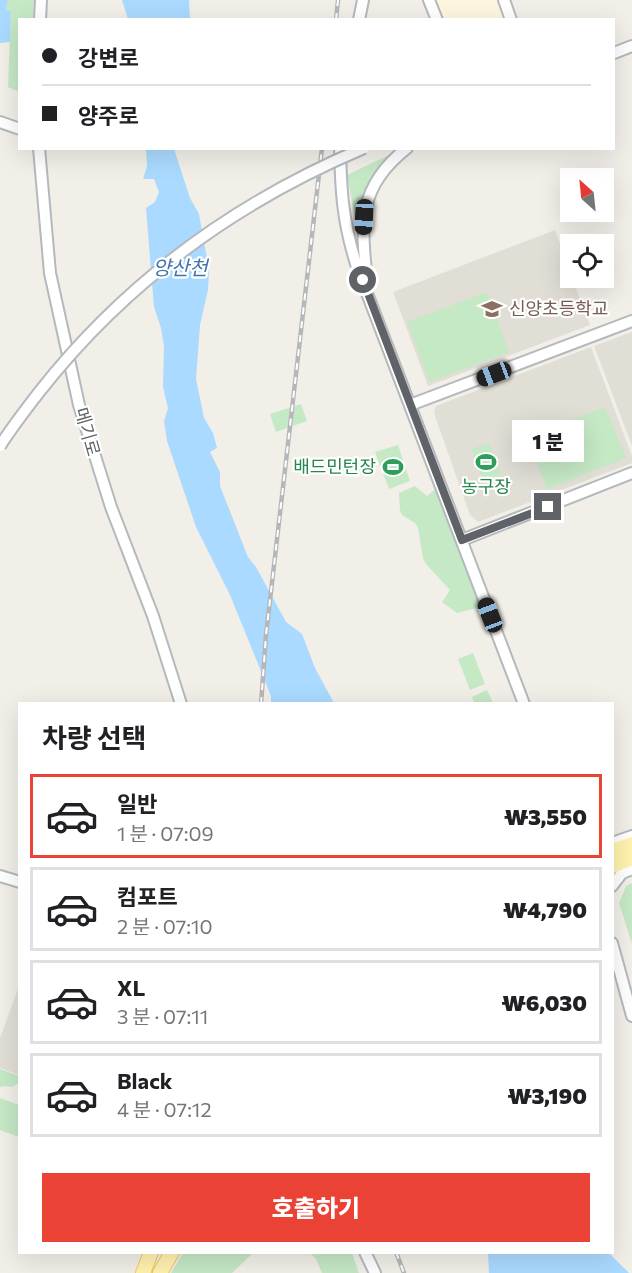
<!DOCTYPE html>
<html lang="ko">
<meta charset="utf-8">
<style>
:root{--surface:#fff;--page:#f2f2f2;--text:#202124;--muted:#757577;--line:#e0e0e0;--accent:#ea4335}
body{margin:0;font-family:Commissioner,"Noto Sans KR",sans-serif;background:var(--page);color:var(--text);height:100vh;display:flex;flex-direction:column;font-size:22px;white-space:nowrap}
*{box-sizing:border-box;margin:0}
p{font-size:20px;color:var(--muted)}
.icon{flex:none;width:33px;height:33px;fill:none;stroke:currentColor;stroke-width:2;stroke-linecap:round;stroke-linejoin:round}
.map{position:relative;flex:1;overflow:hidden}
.sheet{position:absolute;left:18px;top:702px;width:596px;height:552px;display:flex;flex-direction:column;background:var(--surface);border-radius:0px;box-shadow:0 6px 24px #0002}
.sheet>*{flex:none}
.top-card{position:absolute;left:18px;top:18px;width:597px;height:132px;border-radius:0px;box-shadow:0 6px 24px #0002;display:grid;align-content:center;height:132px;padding:0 24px;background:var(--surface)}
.needle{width:39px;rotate:333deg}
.buttons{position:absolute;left:560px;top:168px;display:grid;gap:12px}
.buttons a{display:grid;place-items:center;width:54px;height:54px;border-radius:0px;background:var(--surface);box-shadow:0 6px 24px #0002;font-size:30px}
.end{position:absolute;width:27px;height:27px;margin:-14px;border:8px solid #5f6368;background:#fff;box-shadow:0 0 0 3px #fff}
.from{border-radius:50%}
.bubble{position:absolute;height:42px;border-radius:0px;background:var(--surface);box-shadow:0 6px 24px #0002;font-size:20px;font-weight:800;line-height:42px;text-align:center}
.car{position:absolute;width:18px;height:36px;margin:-18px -9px;border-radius:8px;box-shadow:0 0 4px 2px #0007;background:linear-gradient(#222 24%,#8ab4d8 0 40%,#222 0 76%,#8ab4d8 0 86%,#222 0)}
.top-card b{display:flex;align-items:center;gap:21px;height:57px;font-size:22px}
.top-card b+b{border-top:2px solid var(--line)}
.top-card i{width:15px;height:15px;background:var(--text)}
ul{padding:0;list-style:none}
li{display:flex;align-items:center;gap:18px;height:84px;margin:0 12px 9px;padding:0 12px;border:3px solid var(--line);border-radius:0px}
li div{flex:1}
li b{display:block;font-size:22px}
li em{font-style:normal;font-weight:800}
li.current{border-color:var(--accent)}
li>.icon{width:54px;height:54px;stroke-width:1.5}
h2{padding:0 24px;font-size:27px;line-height:72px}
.button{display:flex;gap:12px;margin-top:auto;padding:12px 24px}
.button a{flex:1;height:69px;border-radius:0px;background:var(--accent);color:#fff;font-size:24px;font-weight:800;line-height:69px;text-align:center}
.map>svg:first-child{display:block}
.commercial{fill:#fef7e0}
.education{fill:#e1ded6}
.green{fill:#c5e8c5}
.water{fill:#aadaff}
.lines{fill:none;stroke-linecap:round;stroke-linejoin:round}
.minor-casing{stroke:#b5b8bc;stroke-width:14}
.major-casing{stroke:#f2c960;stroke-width:16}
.minor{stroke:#fff;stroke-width:10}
.major{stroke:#fff2af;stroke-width:14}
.rail-casing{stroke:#b6b7b8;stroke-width:4.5}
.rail{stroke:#fff;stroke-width:2;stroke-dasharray:7;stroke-linecap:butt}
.minor-bridge-casing{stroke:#b5b8bc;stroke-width:14;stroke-linecap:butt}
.minor-bridge{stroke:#fff;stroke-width:10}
.route{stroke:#5f6368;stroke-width:8}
.labels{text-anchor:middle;stroke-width:4.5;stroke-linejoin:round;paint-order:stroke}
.education-label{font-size:18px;fill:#785e54;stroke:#fff;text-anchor:start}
.street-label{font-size:18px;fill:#5f6368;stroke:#fff}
.leisure-label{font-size:18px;fill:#27864d;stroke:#fff;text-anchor:end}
.water-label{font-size:20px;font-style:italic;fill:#4174aa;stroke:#fff}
</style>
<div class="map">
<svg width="632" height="1273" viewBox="0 0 632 1273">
<rect width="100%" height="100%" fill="#f1efe8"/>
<!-- commercial -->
<path class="commercial" d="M431,0H499L507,19H439Z"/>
<!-- education -->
<path class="education" d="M555,230L570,271V278H572L590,325L428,386L393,292Z
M632,332V446L594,346Z
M591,347L632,456V463L478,522L470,515L434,413L436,406Z
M19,986V1075L0,1068V1038Z"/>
<!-- green -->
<path class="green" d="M8,0H34L33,19L20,20L19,92L8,87L11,11L6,10Z
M393,153L385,162L362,203L358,234L347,175Z
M487,292L509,352L430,382L407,322Z
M301,404L307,421L276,432L270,414Z
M605,407L626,458L547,489L532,451L537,433Z
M489,443L501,474L483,481L471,449Z
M398,445L410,481L389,489L375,452Z
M415,486L427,496L436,489L481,607L457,613L442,602L450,590L426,564L423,558L418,528L415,523L402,515L400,510L399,493Z
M473,653L485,684L470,690L458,659Z
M487,690L493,703H474L472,697Z
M632,883V944L619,903L626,886Z
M0,1069L19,1076V1083L12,1087L5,1086L0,1087Z
M0,1098L19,1105V1137L0,1130Z
M183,1253V1252L253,1253L232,1273H171Z
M310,1253H352L359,1273H322L316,1259Z"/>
<!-- water -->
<path class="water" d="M0,0H8L6,10L11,11L10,42L0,43Z
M122,0H189L190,19H128Z
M146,149H174L190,198L199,214L209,270L208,290L200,325L196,379L204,418L213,433L217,448L210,452L220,472V486L248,557L256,567L286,622L302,634L315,668L334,703H271V696L230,595L196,527L167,441L164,421L168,408L163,387L164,346L161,328L154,307L146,208L155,202L159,192L154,179H143L147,166Z
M488,1253H609L629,1273H489Z"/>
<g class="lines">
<!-- minor casing -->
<g class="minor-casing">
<path id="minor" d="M429,0L437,20
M504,0L511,20
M40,20L41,0
M359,20L363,0
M614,53L632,46
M0,122L20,129
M39,148L50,273L79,405L111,507L153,616L181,704
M340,148C341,194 343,223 357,267L524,704
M367,281C361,224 357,187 407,148
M410,405L632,321
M462,540L632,473
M612,843L632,836
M0,876L20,882
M612,886L622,873L632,869
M612,943L632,1016
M365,1252L375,1273"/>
</g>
<!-- major casing -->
<g class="major-casing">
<path id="major" d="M612,851L632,844
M612,866L632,858
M143,1273L151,1252
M160,1273L172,1252"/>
</g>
<!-- minor -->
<use href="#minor" class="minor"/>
<!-- major -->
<use href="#major" class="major"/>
<!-- rail casing -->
<g class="rail-casing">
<path id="rail" d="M336,20L338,0
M261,704L266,635L322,148
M396,1252L404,1273"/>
</g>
<!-- rail -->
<use href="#rail" class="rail"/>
<!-- minor-bridge casing -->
<g class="minor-bridge-casing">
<path id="minor-bridge" d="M0,446C12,427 26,409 40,391C126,282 236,202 364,148"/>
</g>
<!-- minor-bridge -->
<use href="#minor-bridge" class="minor-bridge"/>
</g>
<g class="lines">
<!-- route -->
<path class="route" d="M363,280L462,540L548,507"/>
</g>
<!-- icons -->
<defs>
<g id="school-bare" transform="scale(1.62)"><path d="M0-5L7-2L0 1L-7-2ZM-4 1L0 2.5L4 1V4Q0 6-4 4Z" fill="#8d6e63" stroke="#fff" stroke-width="2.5" paint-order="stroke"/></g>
<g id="stadium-bare" transform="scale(1.62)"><path d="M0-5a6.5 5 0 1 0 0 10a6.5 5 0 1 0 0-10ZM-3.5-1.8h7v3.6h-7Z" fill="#2e9e5b" stroke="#fff" stroke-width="2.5" paint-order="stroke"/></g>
</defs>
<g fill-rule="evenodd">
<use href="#school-bare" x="492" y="309"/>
<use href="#stadium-bare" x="486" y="462"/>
<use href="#stadium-bare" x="393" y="467"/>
</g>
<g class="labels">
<!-- education labels -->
<g class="education-label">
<text x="509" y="315">신양초등학교</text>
</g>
<!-- street labels -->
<g class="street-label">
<text transform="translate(87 432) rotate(74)" y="6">메기로</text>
</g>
<!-- leisure labels -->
<g class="leisure-label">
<text x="376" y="473">배드민턴장</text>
<text x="486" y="493" text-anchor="middle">농구장</text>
</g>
<!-- water labels -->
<g class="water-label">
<text x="180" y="275">양산천</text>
</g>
</g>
</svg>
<div class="buttons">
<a><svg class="needle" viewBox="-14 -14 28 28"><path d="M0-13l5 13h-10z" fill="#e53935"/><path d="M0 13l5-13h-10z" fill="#757577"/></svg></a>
<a><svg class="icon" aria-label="locate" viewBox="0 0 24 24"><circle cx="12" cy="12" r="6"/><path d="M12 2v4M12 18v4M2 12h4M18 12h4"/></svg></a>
</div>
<i class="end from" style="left:363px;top:280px"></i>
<i class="end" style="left:548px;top:507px"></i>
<div class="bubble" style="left:512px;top:420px;width:72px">1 분</div>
<i class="car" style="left:364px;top:217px;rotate:183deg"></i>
<i class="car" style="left:494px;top:374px;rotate:249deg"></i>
<i class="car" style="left:490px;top:615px;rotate:339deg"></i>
<div class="top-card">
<b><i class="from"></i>강변로</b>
<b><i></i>양주로</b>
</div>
<section class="sheet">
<h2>차량 선택</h2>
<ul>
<li class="current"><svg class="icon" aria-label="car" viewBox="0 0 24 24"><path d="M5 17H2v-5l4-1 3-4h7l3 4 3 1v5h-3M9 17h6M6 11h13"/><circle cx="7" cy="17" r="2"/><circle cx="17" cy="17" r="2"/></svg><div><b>일반</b><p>1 분 · 07:09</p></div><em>₩3,550</em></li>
<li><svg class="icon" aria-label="car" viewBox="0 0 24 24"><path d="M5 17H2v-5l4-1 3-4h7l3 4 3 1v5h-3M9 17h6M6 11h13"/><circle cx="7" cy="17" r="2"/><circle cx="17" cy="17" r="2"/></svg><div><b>컴포트</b><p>2 분 · 07:10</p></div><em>₩4,790</em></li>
<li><svg class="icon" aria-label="car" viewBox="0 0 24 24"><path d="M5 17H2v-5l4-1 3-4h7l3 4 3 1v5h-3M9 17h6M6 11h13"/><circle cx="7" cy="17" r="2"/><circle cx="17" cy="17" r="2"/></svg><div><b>XL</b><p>3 분 · 07:11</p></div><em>₩6,030</em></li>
<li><svg class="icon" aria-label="car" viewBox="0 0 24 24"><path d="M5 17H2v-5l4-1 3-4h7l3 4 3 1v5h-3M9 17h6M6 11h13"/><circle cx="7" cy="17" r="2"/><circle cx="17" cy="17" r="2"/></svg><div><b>Black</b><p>4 분 · 07:12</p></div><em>₩3,190</em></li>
</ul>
<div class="button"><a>호출하기</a></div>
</section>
</div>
